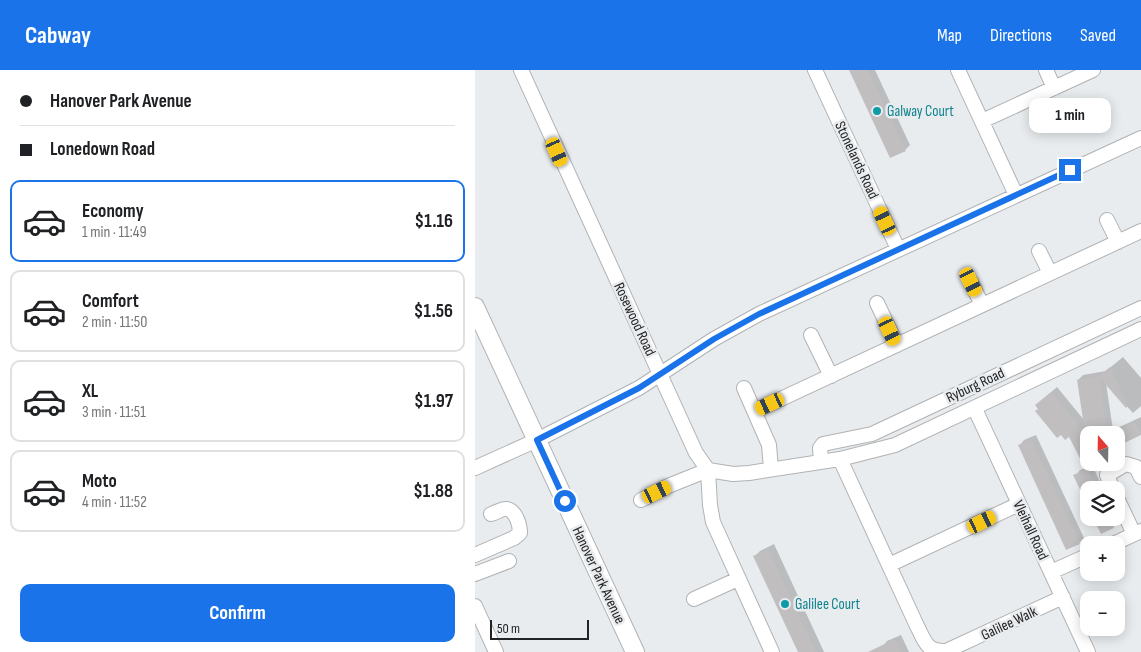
<!DOCTYPE html>
<meta charset="utf-8">
<style>
:root{--surface:#fff;--page:#f2f2f2;--text:#202124;--muted:#757577;--line:#e0e0e0;--accent:#1a73e8}
body{margin:0;font-family:"Sofia Sans Condensed",sans-serif;background:var(--page);color:var(--text);height:100vh;display:flex;flex-direction:column;font-size:19px;white-space:nowrap}
*{box-sizing:border-box;margin:0}
p{font-size:16px;color:var(--muted)}
.icon{flex:none;width:28px;height:28px;fill:none;stroke:currentColor;stroke-width:2;stroke-linecap:round;stroke-linejoin:round}
.map{position:relative;flex:1;overflow:hidden}
.panel{display:flex;flex-direction:column;background:var(--surface);width:475px}
.panel>*{flex:none}
.hud{display:grid;align-content:center;height:110px;padding:0 20px;background:var(--surface)}
.needle{width:32px;rotate:340deg}
.tools{position:absolute;left:605px;top:356px;display:grid;gap:10px}
.tools a{display:grid;place-items:center;width:45px;height:45px;border-radius:10px;background:var(--surface);box-shadow:0 2px 12px #0003;font-size:25px}
.scale{position:absolute;left:15px;bottom:12px;width:99px;box-sizing:border-box;padding-left:5px;border:2px solid #222324;border-top:0;font-size:14px;line-height:18px;white-space:nowrap;color:#222324;-webkit-text-stroke:4px #e9ecee;paint-order:stroke}
.end{position:absolute;width:22px;height:22px;margin:-11px;border:6px solid #1a73e8;background:#fff;box-shadow:0 0 0 2px #fff}
.from{border-radius:50%}
.bubble{position:absolute;height:35px;border-radius:10px;background:var(--surface);box-shadow:0 2px 12px #0003;font-size:16px;font-weight:700;line-height:35px;text-align:center}
.car{position:absolute;width:15px;height:30px;margin:-15px -8px;border-radius:6px;box-shadow:0 0 4px 1px #0007;background:linear-gradient(#f5c518 24%,#345 0 40%,#f5c518 0 76%,#345 0 86%,#f5c518 0)}
.hud b{display:flex;align-items:center;gap:18px;height:48px;font-size:19px}
.hud b+b{border-top:1px solid var(--line)}
.hud i{width:12px;height:12px;background:var(--text)}
ul{padding:0;list-style:none}
li{display:flex;align-items:center;gap:15px;height:82px;margin:0 10px 8px;padding:0 10px;border:2px solid var(--line);border-radius:10px}
li div{flex:1}
li b{display:block;font-size:19px}
li em{font-style:normal;font-weight:700}
li.selected{border-color:var(--accent)}
li>.icon{width:45px;height:45px;stroke-width:1.5}
.button{display:flex;gap:10px;margin-top:auto;padding:10px 20px}
.button a{flex:1;height:58px;border-radius:10px;background:var(--accent);color:#fff;font-size:20px;font-weight:700;line-height:58px;text-align:center}
header{display:flex;align-items:center;gap:30px;box-sizing:border-box;height:70px;padding:0 25px;background:var(--accent);color:#fff}
header strong{font-size:24px}
nav{display:flex;gap:28px;margin-inline-start:auto;font-size:18px}
main{display:flex;flex:1;min-height:0}
.map>svg:first-child{display:block}
.shadow{fill:#0003}
.building{fill:#c1bec0}
.lines{fill:none;stroke-linecap:round;stroke-linejoin:round}
.minor-casing{stroke:#b0b2b4;stroke-width:16}
.tertiary-casing{stroke:#b0b2b4;stroke-width:20}
.minor{stroke:#fff;stroke-width:14}
.tertiary{stroke:#fff;stroke-width:18}
.route{stroke:#1a73e8;stroke-width:6}
.culture-dot{fill:#0f9aa8;stroke:#e9ecee;stroke-width:2}
.labels{text-anchor:middle;stroke-width:5;stroke-linejoin:round;paint-order:stroke}
.culture-label{font-size:15px;fill:#0d838f;stroke:#e9ecee;text-anchor:start}
.street-label{font-size:15px;fill:#222324;stroke:#e9ecee}
</style>
<header>
<strong>Cabway</strong>
<nav><a>Map</a><a>Directions</a><a>Saved</a></nav>
</header>
<main>
<section class="panel">
<div class="hud">
<b><i class="from"></i>Hanover Park Avenue</b>
<b><i></i>Lonedown Road</b>
</div>
<ul>
<li class="selected"><svg class="icon" aria-label="car" viewBox="0 0 24 24"><path d="M5 17H2v-5l4-1 3-4h7l3 4 3 1v5h-3M9 17h6M6 11h13"/><circle cx="7" cy="17" r="2"/><circle cx="17" cy="17" r="2"/></svg><div><b>Economy</b><p>1 min · 11:49</p></div><em>$1.16</em></li>
<li><svg class="icon" aria-label="car" viewBox="0 0 24 24"><path d="M5 17H2v-5l4-1 3-4h7l3 4 3 1v5h-3M9 17h6M6 11h13"/><circle cx="7" cy="17" r="2"/><circle cx="17" cy="17" r="2"/></svg><div><b>Comfort</b><p>2 min · 11:50</p></div><em>$1.56</em></li>
<li><svg class="icon" aria-label="car" viewBox="0 0 24 24"><path d="M5 17H2v-5l4-1 3-4h7l3 4 3 1v5h-3M9 17h6M6 11h13"/><circle cx="7" cy="17" r="2"/><circle cx="17" cy="17" r="2"/></svg><div><b>XL</b><p>3 min · 11:51</p></div><em>$1.97</em></li>
<li><svg class="icon" aria-label="car" viewBox="0 0 24 24"><path d="M5 17H2v-5l4-1 3-4h7l3 4 3 1v5h-3M9 17h6M6 11h13"/><circle cx="7" cy="17" r="2"/><circle cx="17" cy="17" r="2"/></svg><div><b>Moto</b><p>4 min · 11:52</p></div><em>$1.88</em></li>
</ul>
<div class="button"><a>Confirm</a></div>
</section>
<div class="map">
<svg width="666" height="582" viewBox="0 0 666 582">
<rect width="100%" height="100%" fill="#e9ecee"/>
<!-- shadow -->
<path class="shadow" d="M375,0H400L435,75L430,80Z
M648,287L666,308V336L658,343L631,313L638,360L666,347V364L641,375V365H614V388L594,365L565,339L567,330L582,317L609,350L603,310L608,305L631,301Z
M561,365L609,468L604,473L545,375L549,370Z
M617,395L629,420H614L600,406L605,400Z
M641,447L644,452L638,457L626,462L619,448Z
M299,474L349,582H324L280,486L285,481Z
M426,565L434,582H409L407,577L412,571Z"/>
<!-- building -->
<path class="building" d="M374,0H393L431,81L415,88Z
M635,297L653,336L651,338L625,308L632,365H612L614,367V404L621,420H614V438L598,405L611,400L594,367L590,370L586,365L582,368L560,341L563,339L560,335L576,322L610,363L602,310L624,306Z
M660,352L666,365L641,377V361Z
M556,369L605,474L591,480L543,375Z
M618,448H634L639,458L626,464Z
M293,479L341,582H323L278,486Z
M420,569L426,582H393Z"/>
<g class="lines">
<!-- minor casing -->
<g class="minor-casing">
<path id="minor" d="M46,0L221,383L233,400L235,435L238,452L297,582
M340,0L423,179
M483,0L541,125
M571,0L579,18
M507,51L618,0
M632,150L643,172
M564,181L575,203
M496,212L507,235
M402,233L422,275
M336,265L356,306
M269,318L294,375L296,399
M500,339L613,582
M280,341L666,161
M365,389L442,556C450,571 451,582 471,581L588,527
M346,392L345,378L348,374L397,364L666,238
M0,398L62,370L164,318L239,269L284,244L666,68
M638,420L632,405L651,394L661,397L666,407
M641,426L659,464
M166,430L193,416L233,400L258,404L274,403L365,389L420,375L666,259
M636,475L666,461
M0,485L39,468L45,463C45,455 41,441 32,439C27,438 21,443 16,444
M414,495L544,434
M576,502L614,485
M0,504L34,491
M219,529L263,509
M0,536L21,582"/>
</g>
<!-- tertiary casing -->
<g class="tertiary-casing">
<path id="tertiary" d="M0,237L160,582"/>
</g>
<!-- minor -->
<use href="#minor" class="minor"/>
<!-- tertiary -->
<use href="#tertiary" class="tertiary"/>
</g>
<g class="lines">
<!-- route -->
<path class="route" d="M90,431L62,370L164,318L239,269L284,244L595,100"/>
</g>
<!-- markers -->
<g class="culture-dot">
<circle cx="402" cy="41" r="5"/>
<circle cx="310" cy="534" r="5"/>
</g>
<g class="labels">
<!-- culture labels -->
<g class="culture-label">
<text x="412" y="46">Galway Court</text>
<text x="320" y="539">Galilee Court</text>
</g>
<!-- street labels -->
<g class="street-label">
<text transform="translate(382 90) rotate(65)" y="5">Stonelands Road</text>
<text transform="translate(160 249) rotate(65)" y="5">Rosewood Road</text>
<text transform="translate(500 315) rotate(-25)" y="5">Ryburg Road</text>
<text transform="translate(556 460) rotate(65)" y="5">Vleihall Road</text>
<text transform="translate(124 505) rotate(65)" y="5">Hanover Park Avenue</text>
<text transform="translate(534 553) rotate(-25)" y="5">Galilee Walk</text>
</g>
</g>
</svg>
<div class="tools">
<a><svg class="needle" viewBox="-14 -14 28 28"><path d="M0-13l5 13h-10z" fill="#e53935"/><path d="M0 13l5-13h-10z" fill="#757577"/></svg></a>
<a><svg class="icon" aria-label="layers" viewBox="0 0 24 24"><path d="M12 4l9 5-9 5-9-5zM3 14l9 5 9-5"/></svg></a>
<a>+</a>
<a>−</a>
</div>
<div class="scale">50 m</div>
<i class="end from" style="left:90px;top:431px"></i>
<i class="end" style="left:595px;top:100px"></i>
<div class="bubble" style="left:554px;top:28px;width:82px">1 min</div>
<i class="car" style="left:82px;top:82px;rotate:156deg"></i>
<i class="car" style="left:410px;top:151px;rotate:335deg"></i>
<i class="car" style="left:496px;top:212px;rotate:154deg"></i>
<i class="car" style="left:415px;top:261px;rotate:155deg"></i>
<i class="car" style="left:295px;top:334px;rotate:245deg"></i>
<i class="car" style="left:182px;top:422px;rotate:64deg"></i>
<i class="car" style="left:507px;top:452px;rotate:64deg"></i>
</div>
</main>
